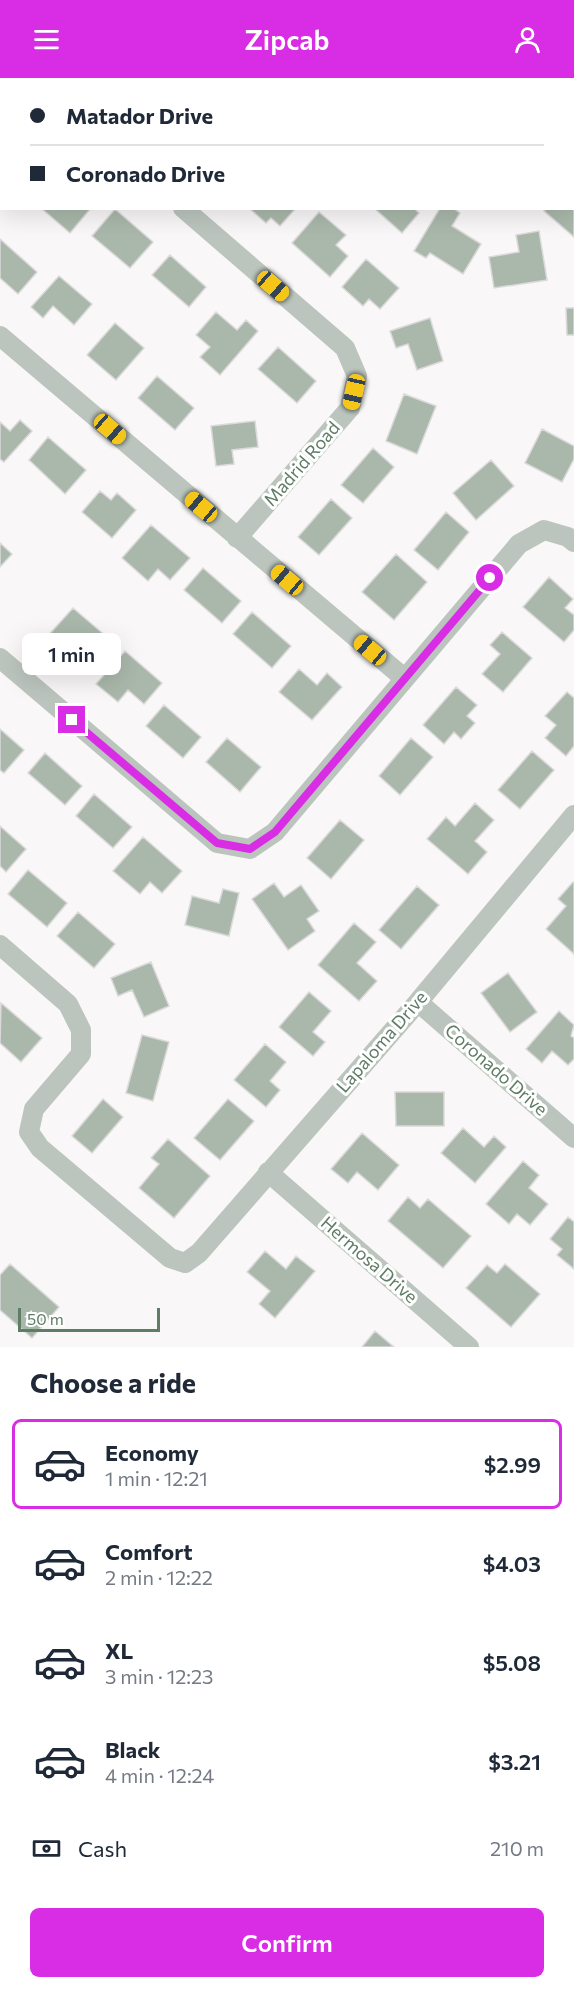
<!DOCTYPE html>
<meta charset="utf-8">
<style>
:root{--surface:#fff;--page:#f6f6f7;--text:#1f2937;--muted:#747a83;--line:#e0e1e3;--accent:#d82de4}
body{margin:0;font-family:Commissioner,sans-serif;background:var(--page);color:var(--text);height:100vh;display:flex;flex-direction:column;font-size:22px;white-space:nowrap}
*{box-sizing:border-box;margin:0}
p{font-size:20px;color:var(--muted)}
.icon{flex:none;width:33px;height:33px;fill:none;stroke:currentColor;stroke-width:2;stroke-linecap:round;stroke-linejoin:round}
.map{position:relative;height:1269px;overflow:hidden}
.sheet{display:flex;flex-direction:column;background:var(--surface);flex:1}
.sheet>*{flex:none}
.guide{position:absolute;left:0px;top:0px;width:574px;height:132px;box-shadow:0 6px 24px #0002;display:grid;align-content:center;height:132px;padding:0 30px;background:var(--surface)}
.scale{position:absolute;left:18px;bottom:15px;width:142px;box-sizing:border-box;padding-left:6px;border:3px solid #5f7c64;border-top:0;font-size:16px;line-height:21px;white-space:nowrap;color:#5f7c64;-webkit-text-stroke:4px #fff;paint-order:stroke}
.end{position:absolute;width:27px;height:27px;margin:-14px;border:8px solid #d82de4;background:#fff;box-shadow:0 0 0 3px #fff}
.from{border-radius:50%}
.bubble{position:absolute;height:42px;border-radius:9px;background:var(--surface);box-shadow:0 6px 24px #0002;font-size:20px;font-weight:600;line-height:42px;text-align:center}
.car{position:absolute;width:18px;height:36px;margin:-18px -9px;border-radius:8px;box-shadow:0 0 4px 2px #0007;background:linear-gradient(#f5c518 24%,#345 0 40%,#f5c518 0 76%,#345 0 86%,#f5c518 0)}
.guide b{display:flex;align-items:center;gap:21px;height:57px;font-size:22px}
.guide b+b{border-top:2px solid var(--line)}
.guide i{width:15px;height:15px;background:var(--text)}
ul{padding:0;list-style:none}
li{display:flex;align-items:center;gap:18px;height:90px;margin:0 12px 9px;padding:0 18px;border:3px solid transparent;border-radius:9px}
li div{flex:1}
li b{display:block;font-size:22px}
li em{font-style:normal;font-weight:600}
li.on{border-color:var(--accent)}
li>.icon{width:54px;height:54px;stroke-width:1.5}
h2{padding:0 30px;font-size:27px;line-height:72px}
.pay{display:flex;align-items:center;gap:15px;height:66px;padding:0 30px;font-size:22px}
.pay p{margin-inline-start:auto}
.primary-button{display:flex;gap:12px;margin-top:auto;padding:12px 30px}
.primary-button a{flex:1;height:69px;border-radius:9px;background:var(--accent);color:#fff;font-size:24px;font-weight:600;line-height:69px;text-align:center}
header{display:flex;justify-content:space-between;align-items:center;height:78px;padding:0 30px;background:var(--accent);color:#fff;font-size:27px;font-weight:600}
.map>svg:first-child{display:block}
.building{fill:#a9b8ab;stroke:#dbd9da;stroke-width:1.5}
.lines{fill:none;stroke-linecap:round;stroke-linejoin:round}
.minor{stroke:#bbc5bd;stroke-width:20}
.route{stroke:#d82de4;stroke-width:8}
.labels{text-anchor:middle;stroke-width:6;stroke-linejoin:round;paint-order:stroke}
.street-label{font-size:18px;fill:#5f7c64;stroke:#fff}
</style>
<header><svg class="icon" aria-label="menu" viewBox="0 0 24 24"><path d="M4 6h16M4 12h16M4 18h16"/></svg>Zipcab<svg class="icon" aria-label="person" viewBox="0 0 24 24"><circle cx="12" cy="8" r="4"/><path d="M4 21q1-7 8-7t8 7"/></svg></header>
<div class="map">
<svg width="574" height="1269" viewBox="0 0 574 1269">
<rect width="100%" height="100%" fill="#f9f7f8"/>
<!-- building -->
<path class="building" d="M98,0H140L142,2H100Z
M274,0H332L273,2Z
M350,0H410V2H351Z
M574,122V159L544,133L546,130H573Z
M41,130H91L70,155Z
M249,130H296L280,148L271,140L266,145Z
M374,130H414L419,135L402,155Z
M440,130H453L460,135L452,148L481,166L463,196L430,175L426,180L414,173Z
M115,131L153,164L130,190L92,158Z
M319,134L346,157L336,167L348,178L330,199L292,165Z
M539,153L547,202L494,210L489,179L519,174L516,157Z
M0,161L37,194L18,216L0,200Z
M170,177L206,209L189,229L152,197Z
M366,181L399,210L380,231L369,221L363,228L342,209Z
M59,198L92,226L74,247L53,228L43,240L31,229Z
M566,230H574V257H567Z
M216,234L237,252L246,242L258,253L220,297L200,279L210,269L196,257Z
M430,240L443,283L417,292L408,266L396,270L390,253Z
M115,245L144,270L116,302L87,277Z
M278,269L316,303L297,325L258,291Z
M157,298L194,330L175,352L138,320Z
M404,316L436,328L417,376L386,363Z
M20,342L32,353L4,384L0,381V344L10,353Z
M255,343L258,369L232,372L234,386L216,388L211,348Z
M542,351L574,368V381L562,404L525,385Z
M48,359L86,392L65,416L29,382Z
M373,370L394,389L363,425L341,407Z
M491,382L514,408L476,442L453,415Z
M100,413L111,422L117,415L136,432L112,460L82,434Z
M331,421L352,440L319,477L298,459Z
M446,434L469,454L438,492L414,472Z
M151,447L190,480L170,502L158,491L148,503L122,480Z
M0,465L12,476L0,489Z
M396,476L427,504L394,542L362,514Z
M203,490L241,523L222,545L184,512Z
M549,499L573,521L565,530L574,537V552L564,564L523,529Z
M73,530L107,559L89,580L67,560L57,572L45,561Z
M252,534L291,568L272,590L233,556Z
M502,554L532,580L503,614L482,596L500,576L490,567Z
M125,573L162,605L144,626L128,612L118,624L96,606Z
M299,591L317,607L327,595L342,609L312,642L279,614Z
M456,609L477,627L467,638L475,645L461,661L454,654L444,666L423,647Z
M567,614L574,620V668L566,678L545,660L556,647L545,638Z
M164,627L201,659L183,680L146,648Z
M0,651L24,672L4,695L0,692Z
M227,660L261,689L240,714L206,684Z
M411,660L433,679L400,717L379,698Z
M532,673L554,692L520,731L498,712Z
M45,675L82,708L65,727L28,695Z
M94,716L132,749L113,770L76,738Z
M475,725L494,742L475,763L487,774L468,796L427,761L446,739L455,748Z
M340,742L364,762L331,801L307,780Z
M0,748L26,771L6,794L0,788Z
M143,759L182,793L162,815L150,804L140,816L113,793Z
M28,792L67,825L47,849L8,816Z
M573,804L574,805V876L546,851L566,828L558,821Z
M274,805L284,819L301,807L319,833L307,841L315,853L288,872L252,821Z
M417,808L439,827L401,871L379,852Z
M223,811L239,815L229,858L185,847L192,818L219,825Z
M78,834L115,866L94,890L57,858Z
M354,845L376,864L357,885L377,903L359,923L318,887Z
M151,884L169,928L144,939L132,912L118,918L111,900Z
M508,895L537,934L510,954L481,915Z
M309,914L331,933L313,954L325,964L313,978L279,949Z
M1,925L42,960L21,984L0,965Z
M559,933L574,947L571,958L574,960V981L568,987L552,973L542,985L526,971Z
M142,957L169,964L153,1023L126,1015Z
M265,966L286,984L270,1003L280,1012L266,1029L234,1002Z
M395,1014H444V1048H396Z
M103,1021L123,1039L92,1075L72,1058Z
M228,1021L254,1043L220,1082L194,1060Z
M463,1050L484,1069L494,1058L506,1069L475,1105L441,1075Z
M362,1055L399,1087L378,1112L357,1094L348,1105L331,1091Z
M168,1061L210,1098L174,1140L139,1110L159,1086L151,1080Z
M523,1083L539,1097L529,1110L548,1126L530,1147L517,1136L509,1146L486,1126Z
M408,1119L420,1130L428,1121L471,1158L443,1190L388,1143Z
M568,1139L574,1144V1191L557,1177L562,1171L550,1161Z
M265,1173L286,1191L296,1178L315,1193L275,1240L259,1226L270,1213L247,1194Z
M10,1186L59,1229L32,1260L0,1232V1197Z
M505,1186L540,1216L511,1249L466,1210L487,1187L497,1195Z
M375,1253L394,1269H362Z"/>
<g class="lines">
<!-- minor -->
<path class="minor" d="M32,0L34,2
M573,36L574,35
M183,130L345,270L357,298L350,330L237,460
M0,258L404,600
M0,580L217,765L250,771L275,754L519,466L544,452L568,459L574,464
M0,867L68,926L81,952V976L34,1031L29,1054L40,1070L170,1180L185,1185L199,1175L418,924L574,737
M418,924L574,1060
M268,1094L469,1269"/>
</g>
<g class="lines">
<!-- route -->
<path class="route" d="M72,642L217,765L250,771L275,754L490,500"/>
</g>
<g class="labels">
<!-- street labels -->
<g class="street-label">
<text transform="translate(302 386) rotate(-49)" y="6">Madrid Road</text>
<text transform="translate(382 964) rotate(-49)" y="6">Lapaloma Drive</text>
<text transform="translate(496 992) rotate(41)" y="6">Coronado Drive</text>
<text transform="translate(369 1182) rotate(41)" y="6">Hermosa Drive</text>
</g>
</g>
</svg>
<div class="scale">50 m</div>
<i class="end from" style="left:490px;top:500px"></i>
<i class="end" style="left:72px;top:642px"></i>
<div class="bubble" style="left:22px;top:555px;width:99px">1 min</div>
<i class="car" style="left:273px;top:208px;rotate:131deg"></i>
<i class="car" style="left:354px;top:314px;rotate:193deg"></i>
<i class="car" style="left:110px;top:351px;rotate:131deg"></i>
<i class="car" style="left:201px;top:429px;rotate:310deg"></i>
<i class="car" style="left:287px;top:502px;rotate:310deg"></i>
<i class="car" style="left:370px;top:572px;rotate:310deg"></i>
<div class="guide">
<b><i class="from"></i>Matador Drive</b>
<b><i></i>Coronado Drive</b>
</div>
</div>
<section class="sheet">
<h2>Choose a ride</h2>
<ul>
<li class="on"><svg class="icon" aria-label="car" viewBox="0 0 24 24"><path d="M5 17H2v-5l4-1 3-4h7l3 4 3 1v5h-3M9 17h6M6 11h13"/><circle cx="7" cy="17" r="2"/><circle cx="17" cy="17" r="2"/></svg><div><b>Economy</b><p>1 min · 12:21</p></div><em>$2.99</em></li>
<li><svg class="icon" aria-label="car" viewBox="0 0 24 24"><path d="M5 17H2v-5l4-1 3-4h7l3 4 3 1v5h-3M9 17h6M6 11h13"/><circle cx="7" cy="17" r="2"/><circle cx="17" cy="17" r="2"/></svg><div><b>Comfort</b><p>2 min · 12:22</p></div><em>$4.03</em></li>
<li><svg class="icon" aria-label="car" viewBox="0 0 24 24"><path d="M5 17H2v-5l4-1 3-4h7l3 4 3 1v5h-3M9 17h6M6 11h13"/><circle cx="7" cy="17" r="2"/><circle cx="17" cy="17" r="2"/></svg><div><b>XL</b><p>3 min · 12:23</p></div><em>$5.08</em></li>
<li><svg class="icon" aria-label="car" viewBox="0 0 24 24"><path d="M5 17H2v-5l4-1 3-4h7l3 4 3 1v5h-3M9 17h6M6 11h13"/><circle cx="7" cy="17" r="2"/><circle cx="17" cy="17" r="2"/></svg><div><b>Black</b><p>4 min · 12:24</p></div><em>$3.21</em></li>
</ul>
<div class="pay"><svg class="icon" aria-label="cash" viewBox="0 0 24 24"><path d="M3 7h18v10H3z"/><circle cx="12" cy="12" r="2"/></svg>Cash<p>210 m</p></div>
<div class="primary-button"><a>Confirm</a></div>
</section>
